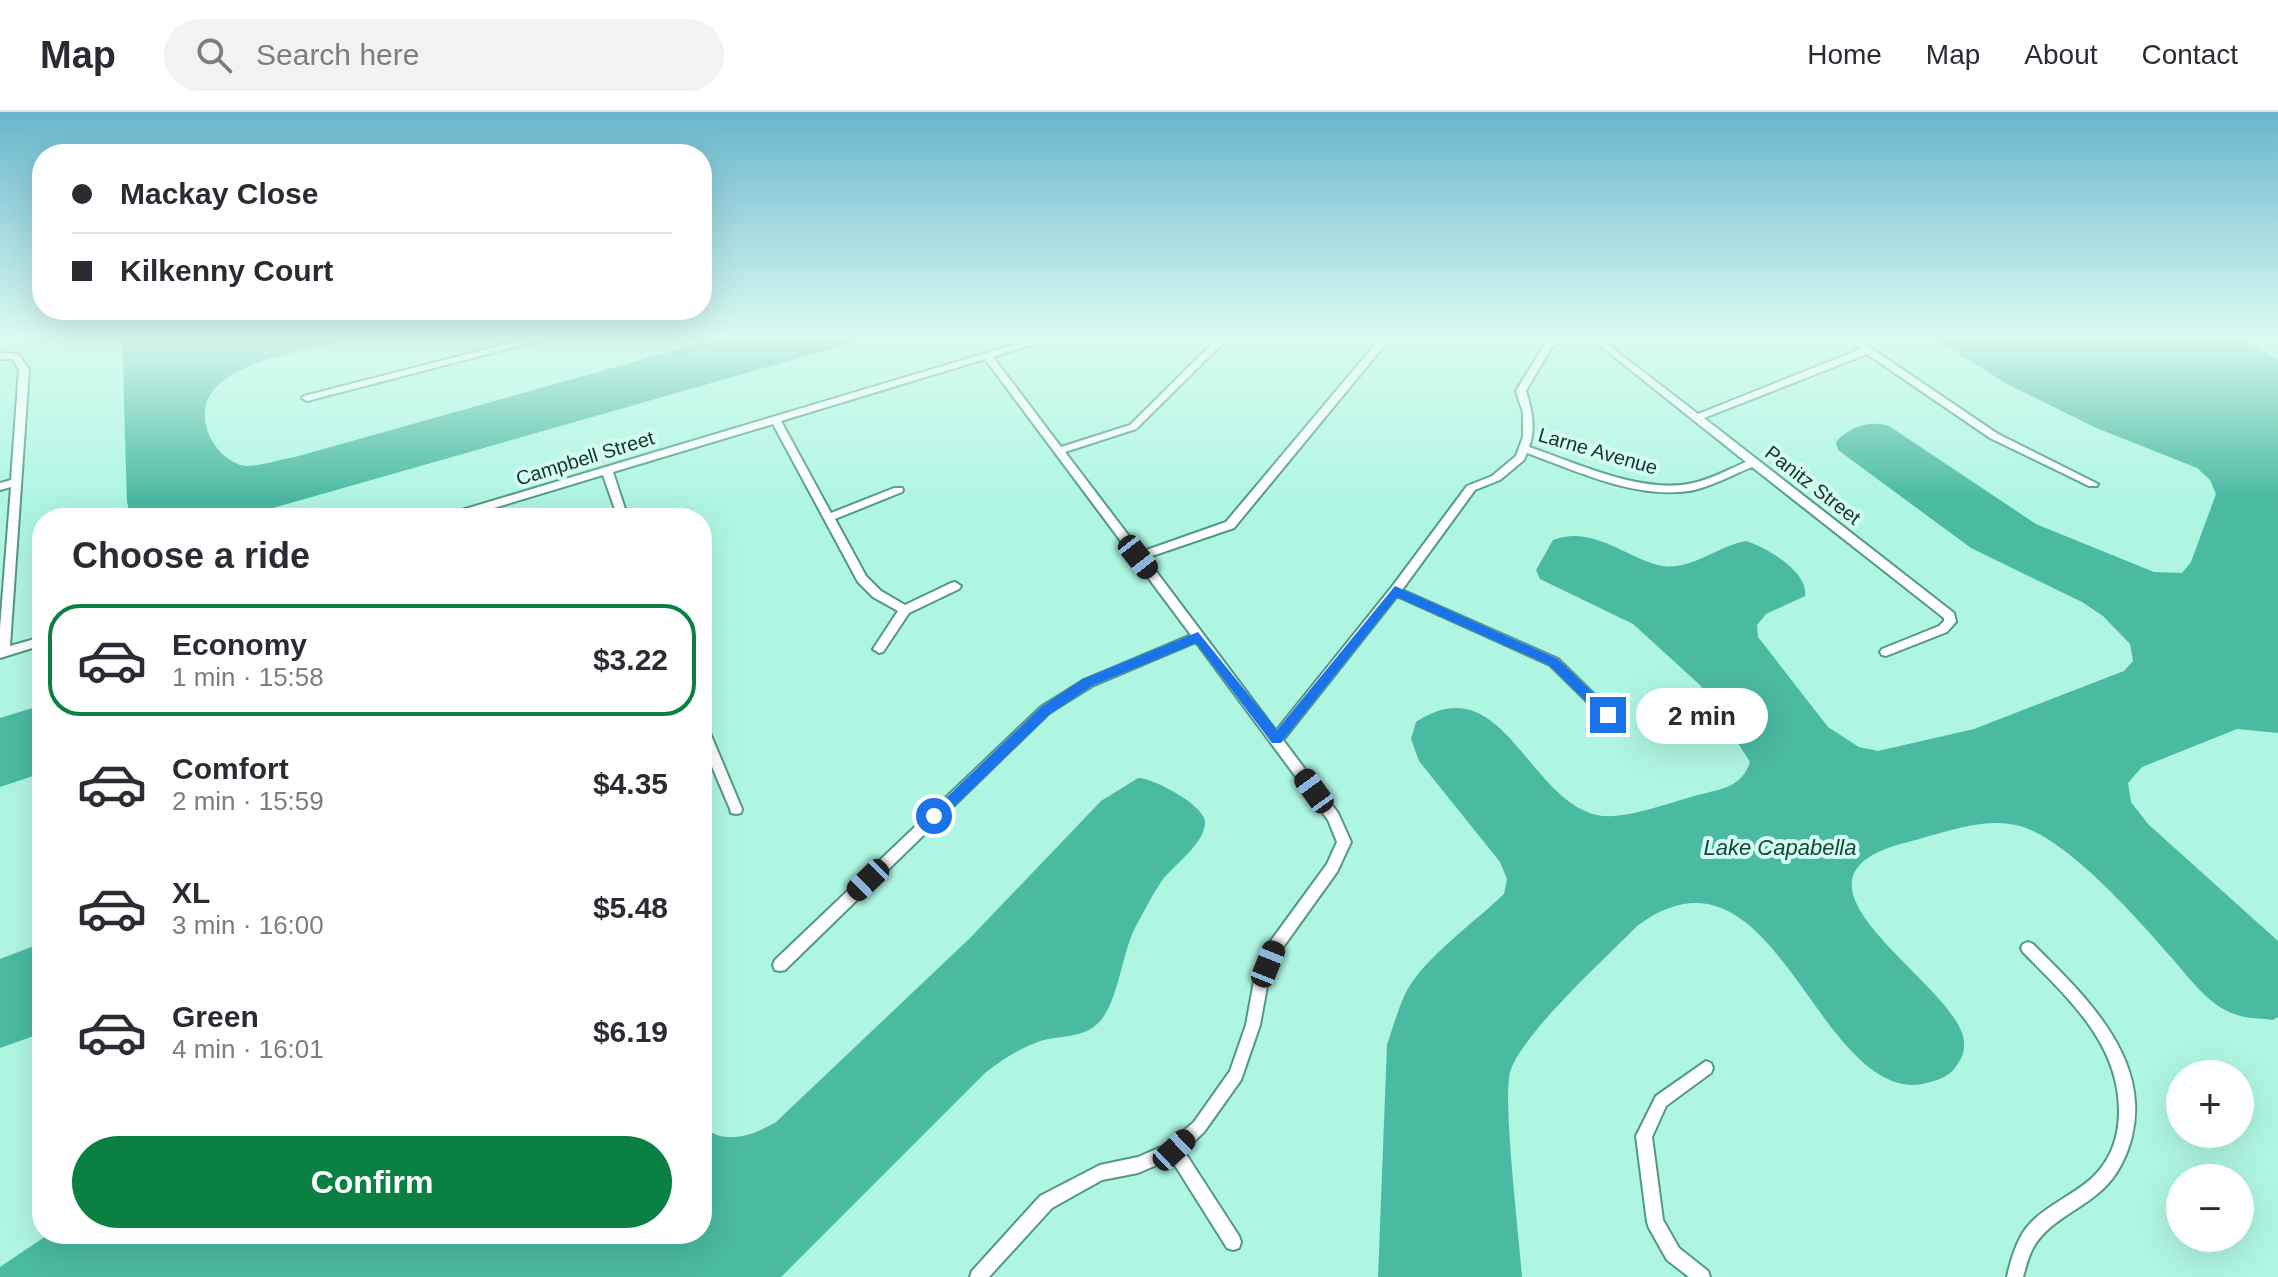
<!DOCTYPE html>
<meta charset="utf-8">
<style>
:root{--surface:#fff;--page:#f2f2f3;--text:#2b2b33;--muted:#7c7c81;--line:#e1e1e2;--accent:#0b8043}
body{margin:0;font-family:Helvetica,sans-serif;background:var(--page);color:var(--text);height:100vh;display:flex;flex-direction:column;font-size:30px;white-space:nowrap}
*{box-sizing:border-box;margin:0}
p{font-size:26px;color:var(--muted)}
.icon{flex:none;width:44px;height:44px;fill:none;stroke:currentColor;stroke-width:2;stroke-linecap:round;stroke-linejoin:round}
.map{position:relative;flex:1;overflow:hidden}
.panel{position:absolute;left:32px;top:396px;width:680px;height:736px;display:flex;flex-direction:column;background:var(--surface);border-radius:32px;box-shadow:0 8px 32px #0002}
.panel>*{flex:none}
.hud{position:absolute;left:32px;top:32px;width:680px;height:176px;border-radius:32px;box-shadow:0 8px 32px #0002;display:grid;align-content:center;height:176px;padding:0 40px;background:var(--surface)}
.fabs{position:absolute;left:2166px;top:948px;display:grid;gap:16px}
.fabs a{display:grid;place-items:center;width:88px;height:88px;border-radius:50%;background:var(--surface);box-shadow:0 8px 32px #0002;font-size:40px}
.end{position:absolute;width:36px;height:36px;margin:-18px;border:10px solid #1a73e8;background:#fff;box-shadow:0 0 0 4px #fff}
.from{border-radius:50%}
.bubble{position:absolute;height:56px;border-radius:28px;background:var(--surface);box-shadow:0 8px 32px #0002;font-size:26px;font-weight:800;line-height:56px;text-align:center}
.car{position:absolute;width:24px;height:48px;margin:-24px -12px;border-radius:10px;box-shadow:0 0 6px 2px #0007;background:linear-gradient(#222 24%,#8ab4d8 0 40%,#222 0 76%,#8ab4d8 0 86%,#222 0)}
.hud b{display:flex;align-items:center;gap:28px;height:76px;font-size:30px}
.hud b+b{border-top:2px solid var(--line)}
.hud i{width:20px;height:20px;background:var(--text)}
ul{padding:0;list-style:none}
li{display:flex;align-items:center;gap:24px;height:112px;margin:0 16px 12px;padding:0 24px;border:4px solid transparent;border-radius:32px}
li div{flex:1}
li b{display:block;font-size:30px}
li em{font-style:normal;font-weight:800}
li.current{border-color:var(--accent)}
li>.icon{width:72px;height:72px;stroke-width:1.5}
h2{padding:0 40px;font-size:36px;line-height:96px}
.primary-button{display:flex;gap:16px;margin-top:auto;padding:16px 40px}
.primary-button a{flex:1;height:92px;border-radius:48px;background:var(--accent);color:#fff;font-size:32px;font-weight:800;line-height:92px;text-align:center}
header{display:flex;align-items:center;gap:48px;box-sizing:border-box;height:112px;padding:0 40px;background:var(--surface);border-bottom:2px solid var(--line)}
header strong{font-size:38px}
nav{display:flex;gap:44px;margin-inline-start:auto;font-size:28px}
.search{width:560px;height:72px;background:var(--page);display:flex;align-items:center;gap:20px;box-sizing:border-box;padding:0 28px;border-radius:44px;color:var(--muted);font-size:30px}
.map>svg:first-child{display:block}
.water{fill:#4abaa1}
.lines{fill:none;stroke-linecap:round;stroke-linejoin:round}
.street-casing{stroke:#539887;stroke-width:4}
.street{fill:#fff;fill-rule:evenodd}
.route{fill:#1a73e8}
.labels{text-anchor:middle;stroke-width:8;stroke-linejoin:round;paint-order:stroke}
.street-label{font-size:20px;fill:#16332c;stroke:#d4fdf1}
.water-label{font-size:22px;font-style:italic;fill:#14453a;stroke:#d4fdf1}
</style>
<header>
<strong>Map</strong>
<div class="search"><svg class="icon" aria-label="search" viewBox="0 0 24 24"><circle cx="10" cy="10" r="6"/><path d="M15 15l6 6"/></svg>Search here</div>
<nav><a>Home</a><a>Map</a><a>About</a><a>Contact</a></nav>
</header>
<div class="map">
<svg width="2278" height="1165" viewBox="0 0 2278 1165">
<rect width="100%" height="100%" fill="#aff6e2"/>
<!-- water -->
<path class="water" d="M122,224H368C326,234 248,244 217,274C191,299 210,342 240,353C254,357 280,347 295,345L726,224H876L238,406H131L127,390Z
M1930,224H2237L2278,248V621L2237,617L2142,655L2128,671L2131,690L2148,712L2278,829V905L2273,908C2262,906 2248,907 2237,903C2208,894 2189,865 2170,844C2137,806 2068,728 2020,714C1984,704 1943,721 1908,730C1757,767 1957,870 1964,929C1965,941 1961,948 1954,957C1947,967 1924,973 1911,973C1811,967 1770,715 1637,814C1605,847 1527,917 1511,957C1501,981 1520,1129 1522,1165H1378L1387,933C1393,915 1398,897 1406,880C1425,845 1475,810 1504,782L1507,767L1500,750L1419,649L1411,627L1416,610C1502,553 1527,687 1597,703C1622,709 1672,690 1698,683C1722,677 1742,675 1750,650L1700,573L1633,512L1540,467L1536,458L1553,428C1591,413 1622,443 1658,453C1689,461 1717,434 1746,429C1766,435 1809,460 1805,484L1766,502L1757,513L1758,525L1828,615L1859,635L1878,639L1974,617L2124,559L2133,549L2130,532L2103,504L2082,490L1971,436L1838,338L1836,330C1849,315 1870,308 1889,314L2036,412L2154,460L2182,461L2191,450L2216,382L2210,368L2197,356L2094,315L2007,272Z
M42,593V661L0,675V606Z
M1138,666C1153,666 1207,694 1205,711C1204,733 1173,753 1161,770C1152,783 1145,798 1137,812C1121,840 1119,894 1096,913C1080,927 1056,923 1038,930C1018,937 1002,948 985,961L781,1165H0V1155L49,1122H702V1013C723,1035 754,1023 776,1010L970,826L1101,689Z
M42,831V921L0,936V847Z"/>
<g class="lines">
<!-- street casing -->
<g class="street-casing">
<path id="street" d="M537,224H551L549,226L307,289L302,286L304,284Z
M1043,224H1057L993,245L1061,335L1130,313L1220,224H1230L1136,317L1065,340L1141,440L1226,410L1382,224H1392L1234,416L1146,446L1276,619L1391,476L1467,374L1492,364L1516,344L1523,325V301L1516,279L1546,230L1569,224H1583L1552,234L1526,279C1532,298 1536,316 1529,335C1577,351 1643,383 1693,371C1712,367 1729,357 1746,350L1588,224H1597L1698,302L1861,237L1842,224H1853L1998,322L2098,372L2097,374H2089L1990,326L1867,242L1704,306L1954,501L1956,510L1947,520L1886,544L1882,543L1880,540L1882,537L1939,514L1944,509V506L1752,355C1732,363 1711,375 1689,379C1634,387 1577,359 1527,341L1524,348L1500,368L1475,378L1402,478L1558,547L1612,600L1614,603L1612,606H1604L1550,553L1397,484L1283,628L1338,701L1351,730L1337,760L1281,838L1268,869L1260,913L1241,968L1204,1020L1184,1039L1239,1124L1241,1130L1239,1136L1233,1138L1227,1136L1171,1047L1138,1061L1102,1068L1052,1096L989,1165H970L972,1159L1040,1084L1100,1053L1138,1045L1168,1032L1194,1010L1230,959L1246,913L1254,869L1270,830L1327,752L1337,730L1328,708L1196,530L1092,574L1049,601L785,858L780,859L775,858L773,853L775,848L1041,595L1084,568L1191,523L985,247L781,309L831,401L894,376H902L903,378L902,380L835,407L866,464L881,479L905,493L951,471L955,470L961,474L959,477L909,501L883,540L879,541L873,537L898,499L873,485L858,470L773,312L613,360L628,406H618L603,363L461,406H444L445,403Z
M0,241L18,242L29,257L10,534L42,525V533L0,546V516L11,375L0,378V371L11,368L19,257L12,247H0Z
M702,611L706,613L708,616L742,697L741,701L736,702L731,701L730,697L702,631Z
M2028,830L2033,832C2083,882 2151,945 2132,1024C2127,1044 2118,1063 2103,1077C2081,1098 2048,1109 2033,1136C2028,1145 2026,1155 2023,1165H2007C2010,1151 2014,1137 2021,1124C2036,1097 2070,1086 2092,1066C2111,1048 2119,1025 2119,999C2119,931 2068,886 2023,840L2021,836L2023,832Z
M1706,949L1711,951L1713,956L1711,961L1666,994L1652,1025L1663,1108L1679,1136L1708,1159L1710,1165H1689L1667,1148L1649,1116L1647,1110L1636,1024L1656,984Z"/>
</g>
<!-- street -->
<use href="#street" class="street"/>
</g>
<!-- sky -->
<linearGradient id="sky" x2="0" y2="1"><stop stop-color="#69b6cc"/><stop offset="0.58" stop-color="#dbfbf2"/><stop offset="1" stop-color="#dbfbf2" stop-opacity="0"/></linearGradient>
<rect width="2278" height="387" fill="url(#sky)"/>
<!-- route -->
<path class="route" d="M1395,474L1558,547L1613,600V607H1604L1549,553L1397,485L1281,631H1272L1196,531L1092,574L1050,602L939,709L934,710L927,704L1041,595L1083,567L1198,520L1277,618Z"/>
<g class="labels">
<!-- street labels -->
<g class="street-label">
<text transform="translate(1598 339) rotate(16)" y="7">Larne Avenue</text>
<text transform="translate(585 346) rotate(-17)" y="7">Campbell Street</text>
<text transform="translate(1813 373) rotate(38)" y="7">Panitz Street</text>
</g>
<!-- water labels -->
<g class="water-label">
<text x="1780" y="743">Lake Capabella</text>
</g>
</g>
</svg>
<div class="fabs">
<a>+</a>
<a>−</a>
</div>
<i class="end from" style="left:934px;top:704px"></i>
<i class="end" style="left:1608px;top:603px"></i>
<div class="bubble" style="left:1636px;top:576px;width:132px">2 min</div>
<i class="car" style="left:1138px;top:445px;rotate:142deg"></i>
<i class="car" style="left:1314px;top:679px;rotate:324deg"></i>
<i class="car" style="left:868px;top:768px;rotate:226deg"></i>
<i class="car" style="left:1268px;top:852px;rotate:22deg"></i>
<i class="car" style="left:1174px;top:1038px;rotate:47deg"></i>
<div class="hud">
<b><i class="from"></i>Mackay Close</b>
<b><i></i>Kilkenny Court</b>
</div>
<section class="panel">
<h2>Choose a ride</h2>
<ul>
<li class="current"><svg class="icon" aria-label="car" viewBox="0 0 24 24"><path d="M5 17H2v-5l4-1 3-4h7l3 4 3 1v5h-3M9 17h6M6 11h13"/><circle cx="7" cy="17" r="2"/><circle cx="17" cy="17" r="2"/></svg><div><b>Economy</b><p>1 min · 15:58</p></div><em>$3.22</em></li>
<li><svg class="icon" aria-label="car" viewBox="0 0 24 24"><path d="M5 17H2v-5l4-1 3-4h7l3 4 3 1v5h-3M9 17h6M6 11h13"/><circle cx="7" cy="17" r="2"/><circle cx="17" cy="17" r="2"/></svg><div><b>Comfort</b><p>2 min · 15:59</p></div><em>$4.35</em></li>
<li><svg class="icon" aria-label="car" viewBox="0 0 24 24"><path d="M5 17H2v-5l4-1 3-4h7l3 4 3 1v5h-3M9 17h6M6 11h13"/><circle cx="7" cy="17" r="2"/><circle cx="17" cy="17" r="2"/></svg><div><b>XL</b><p>3 min · 16:00</p></div><em>$5.48</em></li>
<li><svg class="icon" aria-label="car" viewBox="0 0 24 24"><path d="M5 17H2v-5l4-1 3-4h7l3 4 3 1v5h-3M9 17h6M6 11h13"/><circle cx="7" cy="17" r="2"/><circle cx="17" cy="17" r="2"/></svg><div><b>Green</b><p>4 min · 16:01</p></div><em>$6.19</em></li>
</ul>
<div class="primary-button"><a>Confirm</a></div>
</section>
</div>
